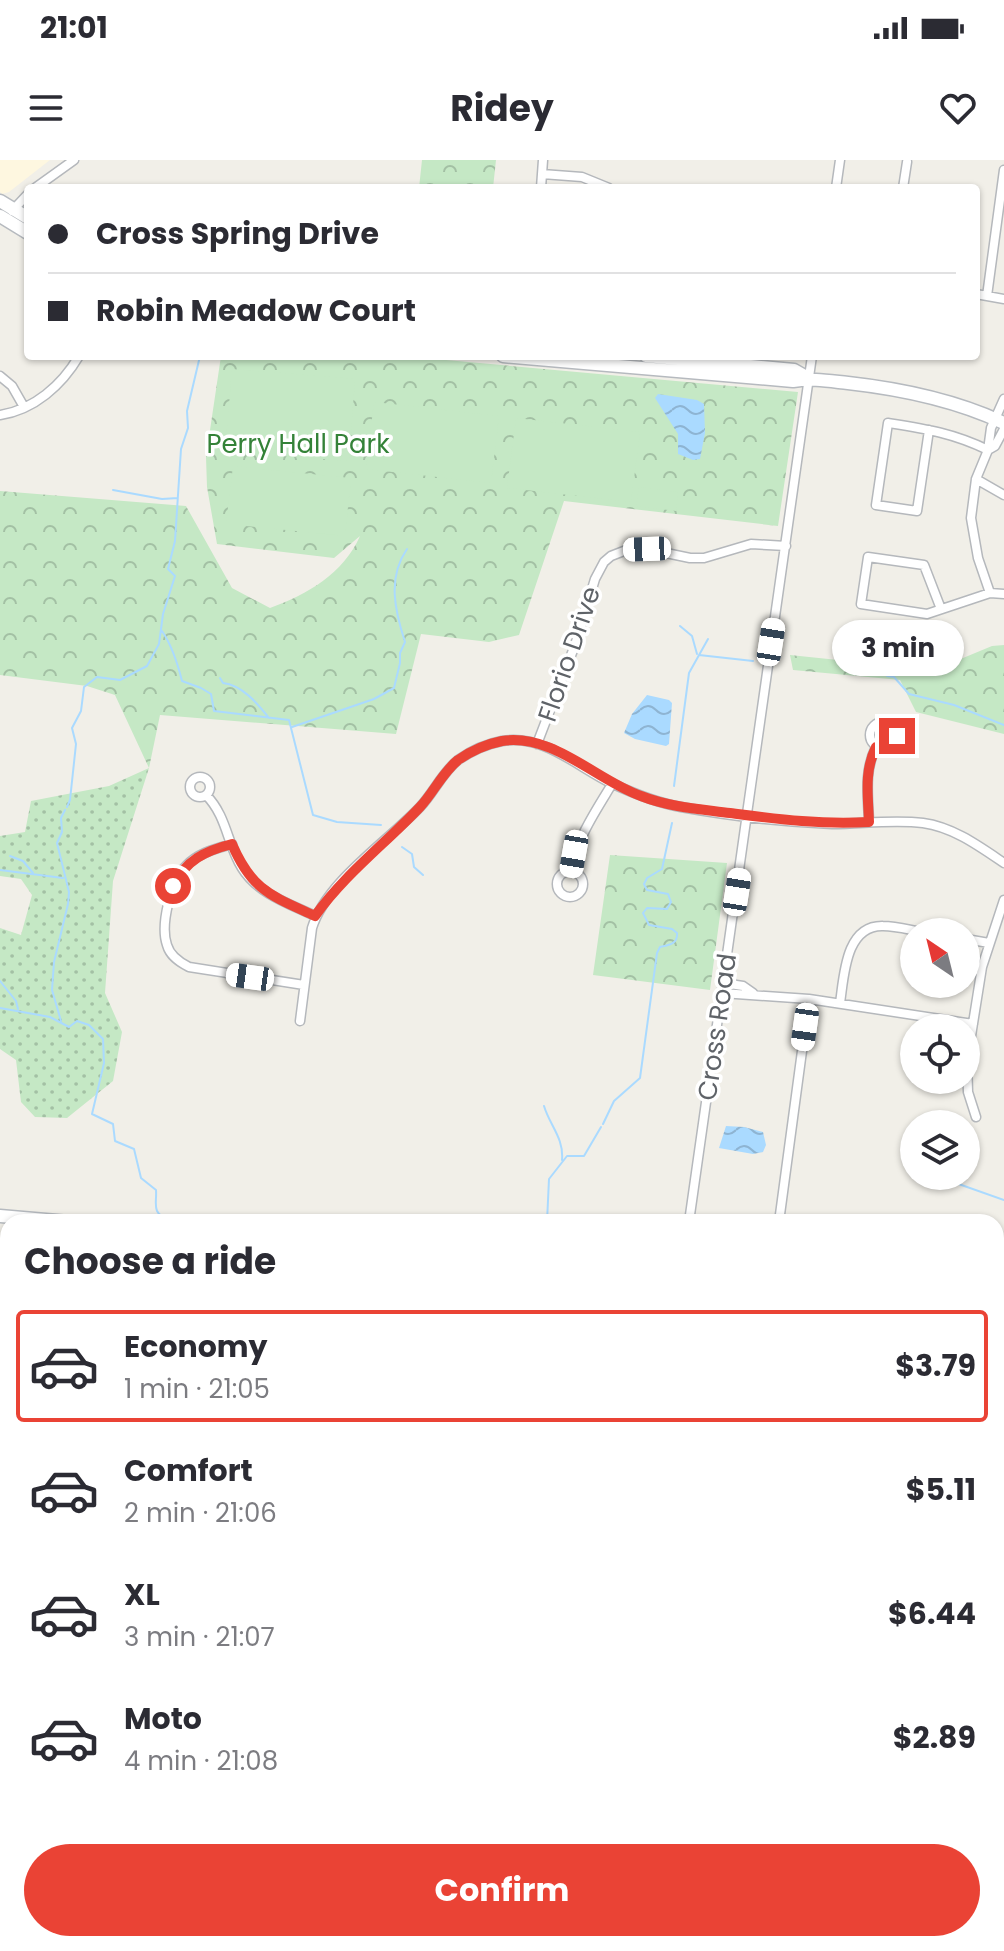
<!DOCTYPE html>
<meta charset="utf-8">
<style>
:root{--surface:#fff;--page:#f7f7f7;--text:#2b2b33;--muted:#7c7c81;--line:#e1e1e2;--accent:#ea4335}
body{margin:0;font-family:Poppins,sans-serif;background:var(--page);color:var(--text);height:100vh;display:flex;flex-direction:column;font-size:30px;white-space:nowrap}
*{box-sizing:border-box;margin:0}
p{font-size:26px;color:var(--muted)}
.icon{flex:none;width:44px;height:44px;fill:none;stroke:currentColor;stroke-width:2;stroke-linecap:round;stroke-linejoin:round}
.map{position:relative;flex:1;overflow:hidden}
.sheet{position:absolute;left:0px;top:1054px;width:1004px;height:738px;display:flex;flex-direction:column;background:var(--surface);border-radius:24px 24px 0 0;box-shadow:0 2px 6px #0004}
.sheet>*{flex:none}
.banner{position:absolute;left:24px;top:24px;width:956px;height:176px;border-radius:8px;box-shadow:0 2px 6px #0004;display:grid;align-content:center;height:176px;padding:0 24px;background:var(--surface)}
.needle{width:52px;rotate:325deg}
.buttons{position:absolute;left:900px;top:758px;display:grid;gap:16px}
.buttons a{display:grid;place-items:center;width:80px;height:80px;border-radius:50%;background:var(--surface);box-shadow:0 2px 6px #0004;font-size:40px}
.end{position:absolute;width:36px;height:36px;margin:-18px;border:10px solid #ea4335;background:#fff;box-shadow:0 0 0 4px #fff}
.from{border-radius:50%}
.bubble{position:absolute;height:56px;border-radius:28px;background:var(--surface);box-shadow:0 2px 6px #0004;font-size:26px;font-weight:700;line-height:56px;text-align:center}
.car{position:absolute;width:24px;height:48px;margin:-24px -12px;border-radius:10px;box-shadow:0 0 6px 2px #0007;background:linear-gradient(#fff 24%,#345 0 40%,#fff 0 76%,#345 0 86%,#fff 0)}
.banner b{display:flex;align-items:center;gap:28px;height:76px;font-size:30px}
.banner b+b{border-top:2px solid var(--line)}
.banner i{width:20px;height:20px;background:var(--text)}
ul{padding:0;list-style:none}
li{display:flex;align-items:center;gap:24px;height:112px;margin:0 16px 12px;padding:0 8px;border:4px solid transparent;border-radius:8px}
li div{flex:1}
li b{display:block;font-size:30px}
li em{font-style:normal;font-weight:700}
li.active{border-color:var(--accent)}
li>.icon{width:72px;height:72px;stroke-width:1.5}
h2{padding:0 24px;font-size:36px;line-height:96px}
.button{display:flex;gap:16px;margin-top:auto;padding:16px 24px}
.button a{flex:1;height:92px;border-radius:48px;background:var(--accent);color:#fff;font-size:32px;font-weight:700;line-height:92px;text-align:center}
.status{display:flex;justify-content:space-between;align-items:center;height:56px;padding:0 40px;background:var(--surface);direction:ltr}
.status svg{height:22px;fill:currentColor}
header{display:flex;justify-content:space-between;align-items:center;height:104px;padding:0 24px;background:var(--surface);font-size:36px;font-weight:700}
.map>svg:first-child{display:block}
.commercial{fill:#fef7e0}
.education{fill:#e1ded6}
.grass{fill:url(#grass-dots)}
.forest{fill:url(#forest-crowns)}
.pitch{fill:#c5e8c5}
.water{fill:url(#water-waves)}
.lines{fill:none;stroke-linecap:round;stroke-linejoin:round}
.stream{stroke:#aadaff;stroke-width:2}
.street-casing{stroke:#b5b8bc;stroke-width:11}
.secondary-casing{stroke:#b6babf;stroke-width:15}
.street{stroke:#fff;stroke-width:8}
.secondary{stroke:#fff;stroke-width:12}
.route{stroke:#ea4335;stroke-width:10}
.labels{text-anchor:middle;stroke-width:7;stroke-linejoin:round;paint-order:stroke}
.park-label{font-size:26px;fill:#348238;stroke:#fff}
.street-label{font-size:26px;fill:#5f6368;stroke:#fff}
</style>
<div class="status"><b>21:01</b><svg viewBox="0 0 49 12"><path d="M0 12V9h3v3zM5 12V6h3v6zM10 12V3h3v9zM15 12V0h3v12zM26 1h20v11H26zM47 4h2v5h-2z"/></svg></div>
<header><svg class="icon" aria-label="menu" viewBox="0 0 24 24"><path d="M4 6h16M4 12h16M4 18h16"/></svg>Ridey<svg class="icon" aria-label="heart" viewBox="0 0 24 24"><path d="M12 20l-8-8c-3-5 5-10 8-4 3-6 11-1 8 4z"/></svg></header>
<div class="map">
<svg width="1004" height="1791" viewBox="0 0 1004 1791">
<defs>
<pattern id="grass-dots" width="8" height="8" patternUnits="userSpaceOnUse" patternTransform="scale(2)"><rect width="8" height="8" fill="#c5e8c5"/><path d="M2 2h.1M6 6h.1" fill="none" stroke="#a3c0a4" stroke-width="1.8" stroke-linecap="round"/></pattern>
<pattern id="forest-crowns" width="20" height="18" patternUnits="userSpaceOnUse" patternTransform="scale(2)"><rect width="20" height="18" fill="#c5e8c5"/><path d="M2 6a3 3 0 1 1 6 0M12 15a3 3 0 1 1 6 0" fill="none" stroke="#a3c0a4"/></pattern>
<pattern id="water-waves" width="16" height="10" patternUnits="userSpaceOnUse" patternTransform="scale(2)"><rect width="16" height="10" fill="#aadaff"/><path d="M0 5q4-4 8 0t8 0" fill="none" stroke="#8eb4d2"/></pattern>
</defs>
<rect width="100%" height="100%" fill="#f1efe8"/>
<!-- commercial -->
<path class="commercial" d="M0,0H50L9,32L2,34L0,32Z"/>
<!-- education -->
<path class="education" d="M996,1291L1004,1292V1732L996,1737Z"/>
<!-- grass -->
<path class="grass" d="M149,608L113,721L105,833L122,872L113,921L67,958L35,957L21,942L16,900L0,889V768L21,775L32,735L21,719L0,716V676L25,672L31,641L109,626Z"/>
<!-- forest -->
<path class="forest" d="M422,0H496L493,28H419Z
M221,196H402L798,232L778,366L564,341L519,475L489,482L421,474L396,574L160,555L149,608L115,535L87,526L0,515V331L186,346L232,428L270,448C308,434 343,414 360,376L334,398L217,384L207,327L206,297Z
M1004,485V574L916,552L900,520L793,510L790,495L934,510L992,486Z
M610,695L727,703L710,830L593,815Z
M1004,1550V1760L996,1748V1551Z
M813,1784H931L921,1791H816Z"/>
<!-- pitch -->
<path class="pitch" d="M232,209L355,219L349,301L225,292Z
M374,242L499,256L491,323L366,309Z
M516,258L640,272L631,342L507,328Z
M233,306L351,318L345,376L226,364Z
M639,327L678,332L676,351L636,346Z"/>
<!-- water -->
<path class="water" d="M658,234L697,240L704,244L705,273L700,299L693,300L678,294V274L655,238Z
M647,535L669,540L672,543L669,584L666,586L635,579L624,573L632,554Z
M726,966L744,967L763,972L766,985L763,992L753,994L719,988Z"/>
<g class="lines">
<!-- stream -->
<path class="stream" d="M272,196L277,197
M113,330L162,339L178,338
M680,466L692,476L697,494
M162,471C173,487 178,505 182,521L201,528L211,534L214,551L289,560L313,655L337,662L381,665
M699,495L753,501
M887,516L894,517L909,534L954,545L1004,565
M220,518L223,523C242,525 257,543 269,558
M292,567L374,539L394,528L400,503V493L405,482C395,451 387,418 407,389
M674,626L689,513L708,479
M67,647L70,640L76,584L72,568L81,551L84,527L97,517L120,520L147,506L159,484L163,454L175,416L168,409L175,381L181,289L188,268L187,251L200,196
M402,687L412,694L414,707L423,715
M10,696L23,701L33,713
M0,710L63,718
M0,821L16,841L18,849
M0,848L50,857L69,867L77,861L89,865L103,879L104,903L92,954L113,964L115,981L134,989L141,1018L156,1030C157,1044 151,1053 168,1059
M61,861L52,830L54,802L68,744L69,732L57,683L62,672L61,658L65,650
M544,946C550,966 564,978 562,1000
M603,964L614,941L640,918L657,793L660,787C669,785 678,784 677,773L672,769L649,765L643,753L647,748L667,749L671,742L668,734L647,730L644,724L647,718L662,709L672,663
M953,1022L1004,1040
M173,1061L180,1062
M547,1062L549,1019L567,996H584L601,967
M0,1163L8,1165
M996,1589L1001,1588L1004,1591
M996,1624L1004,1618
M996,1651L1004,1648
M734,1784L735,1791
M797,1784L799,1791
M693,1791L703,1784"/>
<!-- street casing -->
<g class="street-casing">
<path id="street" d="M542,14L582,17L609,28
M35,28L74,0
M541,28L543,0
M836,28L840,0
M903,28L907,2
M12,51L28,34
M976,134L1004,139
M987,136L1004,10
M0,216L12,226L24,247
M0,255C34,250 62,225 79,196
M929,270L917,351L876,345L888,263C926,269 953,273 988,290
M988,290L995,286L1004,269
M976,319L1004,335
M990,433L978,398L971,358L976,319L988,290L991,268L1004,239
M941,449L924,405L868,397L861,444L927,454L990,433L1004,434
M870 575a13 13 0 1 1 26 0a13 13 0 1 1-26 0Z
M537,584L575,485L595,419L604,402L611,396L629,389H647L690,398H704L751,384L786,386
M190 627a10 10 0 1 1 20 0a10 10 0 1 1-20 0Z
M206,635C227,656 227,684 242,708C258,734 290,744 315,756
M869,662C868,635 864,611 876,587
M232,684C215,689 198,693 186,706C171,720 160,765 167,785C170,796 179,802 189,807L304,825
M557 724a13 13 0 1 1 26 0a13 13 0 1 1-26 0Z
M571,711C577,678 595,652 612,624
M966,779L989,783
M723,823L743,826L753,833
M722,833L809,839L973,864
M840,843C844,817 845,765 883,766C896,766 910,770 922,772
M300,861L312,768C326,722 387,682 420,647C434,632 442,613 458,600C471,591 486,584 502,581C545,574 577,607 613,624C635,634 658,643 681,647C731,656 782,662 832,664C862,664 893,659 923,663C953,667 979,686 1004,703
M976,957L968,932L967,901L982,807L1004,740
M689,1062L812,196
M779,1062L809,839
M0,1399L8,1400
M0,1496L8,1511
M0,1534L8,1550
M0,1574L8,1569
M523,1784L524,1791
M31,1791L32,1784
M387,1791L388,1784
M610,1791L611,1784"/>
</g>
<!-- secondary casing -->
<g class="secondary-casing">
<path id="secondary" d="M0,41L28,58
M0,56L28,73
M503,196L793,221C812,218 829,221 848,223C902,229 955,240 1004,263
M646,196L794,210L808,218
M0,1056L69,1062
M996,1156L1004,1157"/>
</g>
<!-- street -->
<use href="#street" class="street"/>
<!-- secondary -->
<use href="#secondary" class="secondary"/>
</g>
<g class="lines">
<!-- route -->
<path class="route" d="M173,726C186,700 205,691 232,684C252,731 272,736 315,756C345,714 385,684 420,647C434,632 442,613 458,600C471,591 487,584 502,581C553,573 596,620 641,636C669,647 700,649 730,653C777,659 821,665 869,662C868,635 864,611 876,587H889L897,576"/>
</g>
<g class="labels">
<!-- park labels -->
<g class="park-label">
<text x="298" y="293">Perry Hall Park</text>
</g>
<!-- street labels -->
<g class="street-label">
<text transform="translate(569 494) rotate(-71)" y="9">Florio Drive</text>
<text transform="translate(717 867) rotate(-82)" y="9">Cross Road</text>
</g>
</g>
</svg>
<div class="buttons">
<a><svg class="needle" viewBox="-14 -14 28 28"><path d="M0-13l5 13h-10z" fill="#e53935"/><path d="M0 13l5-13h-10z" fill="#7c7c81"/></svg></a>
<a><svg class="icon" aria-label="locate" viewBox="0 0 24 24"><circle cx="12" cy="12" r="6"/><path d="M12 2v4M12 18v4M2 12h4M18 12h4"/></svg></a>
<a><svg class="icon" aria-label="layers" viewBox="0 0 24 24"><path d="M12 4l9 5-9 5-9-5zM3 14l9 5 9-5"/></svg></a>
</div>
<i class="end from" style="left:173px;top:726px"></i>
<i class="end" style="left:897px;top:576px"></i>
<div class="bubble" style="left:832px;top:460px;width:132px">3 min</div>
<i class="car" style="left:647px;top:389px;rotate:268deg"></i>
<i class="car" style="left:771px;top:482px;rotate:9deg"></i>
<i class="car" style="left:574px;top:694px;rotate:190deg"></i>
<i class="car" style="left:737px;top:732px;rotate:9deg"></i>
<i class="car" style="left:250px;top:817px;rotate:278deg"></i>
<i class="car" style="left:805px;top:867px;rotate:188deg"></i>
<div class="banner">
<b><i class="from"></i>Cross Spring Drive</b>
<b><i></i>Robin Meadow Court</b>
</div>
<section class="sheet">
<h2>Choose a ride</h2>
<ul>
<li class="active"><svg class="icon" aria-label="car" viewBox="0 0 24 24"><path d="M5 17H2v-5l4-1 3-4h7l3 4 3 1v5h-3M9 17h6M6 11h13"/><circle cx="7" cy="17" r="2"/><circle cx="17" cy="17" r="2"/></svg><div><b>Economy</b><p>1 min · 21:05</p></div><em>$3.79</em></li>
<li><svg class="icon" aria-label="car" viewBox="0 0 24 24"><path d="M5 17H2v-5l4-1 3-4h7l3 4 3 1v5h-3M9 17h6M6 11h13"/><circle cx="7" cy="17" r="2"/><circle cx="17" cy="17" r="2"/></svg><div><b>Comfort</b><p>2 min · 21:06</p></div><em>$5.11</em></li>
<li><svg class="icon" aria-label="car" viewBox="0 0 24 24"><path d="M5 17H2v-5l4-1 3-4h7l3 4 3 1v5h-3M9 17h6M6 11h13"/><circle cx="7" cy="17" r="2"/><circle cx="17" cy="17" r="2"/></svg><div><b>XL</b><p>3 min · 21:07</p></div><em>$6.44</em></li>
<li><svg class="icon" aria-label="car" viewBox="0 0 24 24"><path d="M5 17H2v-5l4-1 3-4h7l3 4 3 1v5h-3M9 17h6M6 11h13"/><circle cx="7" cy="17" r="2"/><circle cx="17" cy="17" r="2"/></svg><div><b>Moto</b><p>4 min · 21:08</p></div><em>$2.89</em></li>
</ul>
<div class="button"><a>Confirm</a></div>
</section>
</div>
